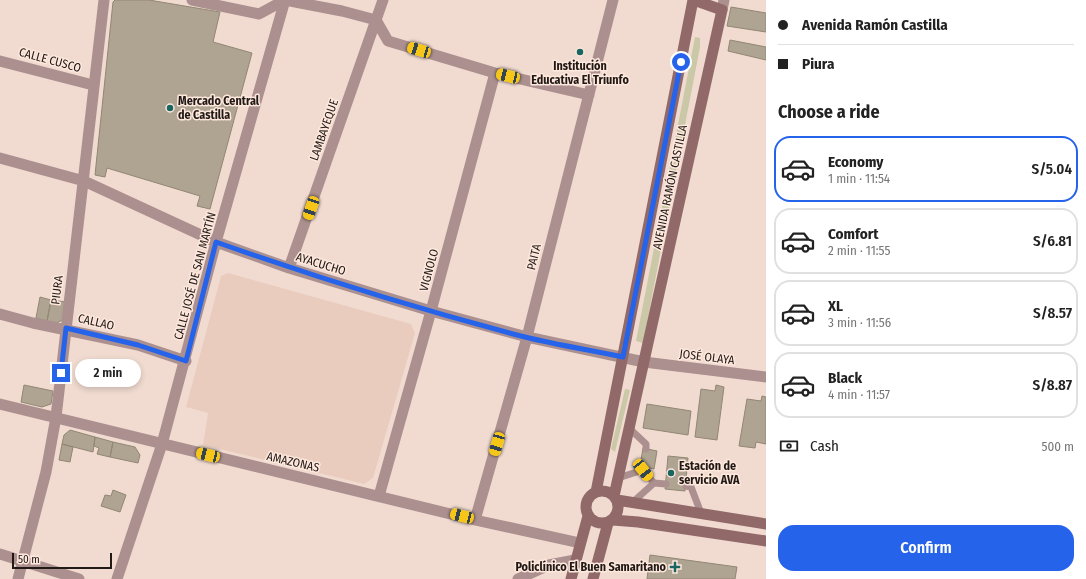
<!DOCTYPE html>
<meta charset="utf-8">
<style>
:root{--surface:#fff;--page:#f2f2f2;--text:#222;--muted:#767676;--line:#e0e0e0;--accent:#2563eb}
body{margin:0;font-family:"Fira Sans Condensed",sans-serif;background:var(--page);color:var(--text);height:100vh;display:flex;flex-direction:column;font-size:15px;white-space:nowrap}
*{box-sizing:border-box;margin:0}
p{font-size:13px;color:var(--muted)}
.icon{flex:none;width:22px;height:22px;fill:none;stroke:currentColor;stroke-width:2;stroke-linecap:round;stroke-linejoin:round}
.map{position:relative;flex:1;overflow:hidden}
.panel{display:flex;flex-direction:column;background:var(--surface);width:320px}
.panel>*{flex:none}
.guide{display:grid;align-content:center;height:88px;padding:0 12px;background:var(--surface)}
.scale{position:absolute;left:12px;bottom:10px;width:100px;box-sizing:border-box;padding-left:4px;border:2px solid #201915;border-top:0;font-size:11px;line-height:14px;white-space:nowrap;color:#201915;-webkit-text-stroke:3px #fee8dd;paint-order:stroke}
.end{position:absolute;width:18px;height:18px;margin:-9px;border:5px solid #2563eb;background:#fff;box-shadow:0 0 0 2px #fff}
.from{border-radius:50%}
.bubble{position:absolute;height:28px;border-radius:14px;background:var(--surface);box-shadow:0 2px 6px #0003;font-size:13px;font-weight:600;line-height:28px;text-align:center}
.car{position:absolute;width:12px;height:24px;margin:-12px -6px;border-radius:5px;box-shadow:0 0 3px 1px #0007;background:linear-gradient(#f5c518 24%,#345 0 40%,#f5c518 0 76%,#345 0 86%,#f5c518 0)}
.guide b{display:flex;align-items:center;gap:14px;height:38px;font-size:15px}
.guide b+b{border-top:1px solid var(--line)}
.guide i{width:10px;height:10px;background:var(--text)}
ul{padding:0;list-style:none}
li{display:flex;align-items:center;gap:12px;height:66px;margin:0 8px 6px;padding:0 4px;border:2px solid var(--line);border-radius:16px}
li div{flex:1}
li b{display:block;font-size:15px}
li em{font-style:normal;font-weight:600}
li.on{border-color:var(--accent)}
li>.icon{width:36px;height:36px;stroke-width:1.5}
h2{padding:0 12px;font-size:18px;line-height:48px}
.pay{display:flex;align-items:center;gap:10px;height:44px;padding:0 12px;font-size:15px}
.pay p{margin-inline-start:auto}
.cta{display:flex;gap:8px;margin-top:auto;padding:8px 12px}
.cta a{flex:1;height:46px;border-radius:16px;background:var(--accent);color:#fff;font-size:16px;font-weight:600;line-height:46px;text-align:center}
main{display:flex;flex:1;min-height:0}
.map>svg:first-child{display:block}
.built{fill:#eaccbf}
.green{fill:#cac8a6}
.building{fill:#afa391;stroke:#928674}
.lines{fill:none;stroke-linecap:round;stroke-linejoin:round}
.service{stroke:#ac908f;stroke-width:7}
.minor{stroke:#ac908f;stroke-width:11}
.tertiary{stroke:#ac908f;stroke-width:11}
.secondary{stroke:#916969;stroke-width:11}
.route{stroke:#2563eb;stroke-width:5}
.poi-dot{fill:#186561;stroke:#fee8dd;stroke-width:1.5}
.labels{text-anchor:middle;stroke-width:3;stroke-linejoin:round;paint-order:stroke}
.street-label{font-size:12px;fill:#201915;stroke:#fee8dd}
.poi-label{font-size:12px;font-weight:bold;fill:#201915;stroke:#fee8dd;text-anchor:start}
</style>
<main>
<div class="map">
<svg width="766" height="579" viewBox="0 0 766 579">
<rect width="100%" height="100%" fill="#f1dbd0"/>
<!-- built -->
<path class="built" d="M228,273L411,324L415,333L373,478L364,484L203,445L208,413L186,407L221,276Z"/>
<!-- green -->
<path class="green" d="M695,37L700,38V47L643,343L636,341Z
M625,389L630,390L615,452L611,449Z"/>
<!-- building -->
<path class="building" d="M115,0H149L220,12L213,42L252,53L210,209L197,206L200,196L107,168L105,177L95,175L113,2Z
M731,7L766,13V32L727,26Z
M730,40L766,47V60L728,51Z
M40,297L51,300L47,321L36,318Z
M51,300L66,302L63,320L56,323L47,321Z
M24,385L53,391L51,404L42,407L21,402Z
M716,385L724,387L717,440L695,437L701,389L715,391Z
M762,396L766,397V444L756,442L755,448L739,446L747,399L761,401Z
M647,404L691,411L688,435L643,428Z
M70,430L95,437L93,452L62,444L64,435Z
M95,437L113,442L110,457L97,454L99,448L94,446Z
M113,442L135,447L140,455L138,463L110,457Z
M62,444L73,447L70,462L59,460Z
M643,448L657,451L654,469L640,466Z
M668,456L688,458L685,491L665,489Z
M113,490L126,495L120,512L101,506L105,495L111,496Z
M650,555L737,567L735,579H647Z"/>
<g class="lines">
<!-- service -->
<path class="service" d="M629,428L646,444V449
M643,470L654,483
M618,478L643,470V467
M686,486L691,487L701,513
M633,502L654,483L666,484"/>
<!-- minor -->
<path class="minor" d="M192,0L259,14L285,0L342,11L376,20L388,41L495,73L589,95
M722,10L724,0
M0,61L93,85
M0,158L84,181L216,242L289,268L431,311L527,337L644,362L766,377
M289,268L383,0
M0,314L33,323L138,345L186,361
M0,404L475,520L580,543
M379,496L431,311L495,73
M475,520L527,337L613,0
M0,554L79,579
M18,579L46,472L56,417L104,0
M117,579L162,444L216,242L285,0"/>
<!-- tertiary -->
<path class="tertiary" d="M518,579L549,565L575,560"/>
<!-- secondary -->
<path class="secondary" d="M586 507a16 16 0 1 1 32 0a16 16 0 1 1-32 0Z
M596,492L693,0
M614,496L722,10L694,0
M617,500L766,524
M613,520L638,522L766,541
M571,579L588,516
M593,579L608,523"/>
</g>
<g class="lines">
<!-- route -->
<path class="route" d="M61,373L66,328L138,345L186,361L216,242C318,278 421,310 525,337C557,345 590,350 623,357L681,62"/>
</g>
<!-- markers -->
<g class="poi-dot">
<circle cx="580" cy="52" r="4"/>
<circle cx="170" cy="108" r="4"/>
<circle cx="671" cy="473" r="4"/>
<path d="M673 561h4v4h4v4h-4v4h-4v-4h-4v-4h4z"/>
</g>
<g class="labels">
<!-- street labels -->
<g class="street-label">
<text transform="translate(50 60) rotate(15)" y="4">CALLE CUSCO</text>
<text transform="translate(324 130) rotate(-71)" y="4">LAMBAYEQUE</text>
<text transform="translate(670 187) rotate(-78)" y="4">AVENIDA RAMÓN CASTILLA</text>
<text transform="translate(534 257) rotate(-76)" y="4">PAITA</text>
<text transform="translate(321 264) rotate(17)" y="4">AYACUCHO</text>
<text transform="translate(429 270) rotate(-75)" y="4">VIGNOLO</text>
<text transform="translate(195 276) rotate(-75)" y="4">CALLE JOSÉ DE SAN MARTÍN</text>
<text transform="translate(57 290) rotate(-83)" y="4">PIURA</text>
<text transform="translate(96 322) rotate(13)" y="4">CALLAO</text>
<text transform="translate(707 357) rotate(7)" y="4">JOSÉ OLAYA</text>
<text transform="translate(293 462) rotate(13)" y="4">AMAZONAS</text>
</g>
<!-- poi labels -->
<g class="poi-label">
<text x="580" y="70" text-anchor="middle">Institución<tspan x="580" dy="14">Educativa El Triunfo</tspan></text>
<text x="178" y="105">Mercado Central<tspan x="178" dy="14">de Castilla</tspan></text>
<text x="679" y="470">Estación de<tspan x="679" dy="14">servicio AVA</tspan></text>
<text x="666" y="571" text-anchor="end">Policlínico El Buen Samaritano</text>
</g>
</g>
</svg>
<div class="scale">50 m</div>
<i class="end from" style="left:681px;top:62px"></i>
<i class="end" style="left:61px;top:373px"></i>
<div class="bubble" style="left:75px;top:359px;width:66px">2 min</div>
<i class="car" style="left:419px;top:50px;rotate:287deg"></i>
<i class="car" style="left:508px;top:76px;rotate:283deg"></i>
<i class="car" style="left:311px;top:208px;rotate:199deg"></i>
<i class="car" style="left:497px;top:444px;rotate:196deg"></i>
<i class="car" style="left:208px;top:455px;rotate:283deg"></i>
<i class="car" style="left:643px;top:470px;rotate:142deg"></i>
<i class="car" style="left:462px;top:516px;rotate:284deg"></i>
</div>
<section class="panel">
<div class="guide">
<b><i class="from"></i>Avenida Ramón Castilla</b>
<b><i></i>Piura</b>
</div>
<h2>Choose a ride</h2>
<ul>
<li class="on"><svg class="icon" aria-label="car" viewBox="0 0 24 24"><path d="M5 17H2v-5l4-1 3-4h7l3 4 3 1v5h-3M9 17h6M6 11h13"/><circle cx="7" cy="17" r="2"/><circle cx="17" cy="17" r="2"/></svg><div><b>Economy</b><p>1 min · 11:54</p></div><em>S/5.04</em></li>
<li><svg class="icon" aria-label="car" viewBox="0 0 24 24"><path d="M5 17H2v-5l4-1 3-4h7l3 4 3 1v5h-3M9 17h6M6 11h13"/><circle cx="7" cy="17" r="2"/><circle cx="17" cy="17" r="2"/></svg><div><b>Comfort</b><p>2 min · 11:55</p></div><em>S/6.81</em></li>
<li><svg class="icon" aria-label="car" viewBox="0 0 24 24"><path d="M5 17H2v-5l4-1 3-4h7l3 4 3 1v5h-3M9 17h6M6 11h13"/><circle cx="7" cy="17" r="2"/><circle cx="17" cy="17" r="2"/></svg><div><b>XL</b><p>3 min · 11:56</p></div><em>S/8.57</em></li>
<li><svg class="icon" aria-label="car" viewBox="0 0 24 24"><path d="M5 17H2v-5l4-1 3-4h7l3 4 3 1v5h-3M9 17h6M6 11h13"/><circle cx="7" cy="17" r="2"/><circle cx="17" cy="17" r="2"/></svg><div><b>Black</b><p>4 min · 11:57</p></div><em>S/8.87</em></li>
</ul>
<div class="pay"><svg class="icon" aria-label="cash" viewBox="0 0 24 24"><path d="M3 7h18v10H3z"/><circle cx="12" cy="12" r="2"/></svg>Cash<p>500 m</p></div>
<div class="cta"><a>Confirm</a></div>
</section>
</main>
